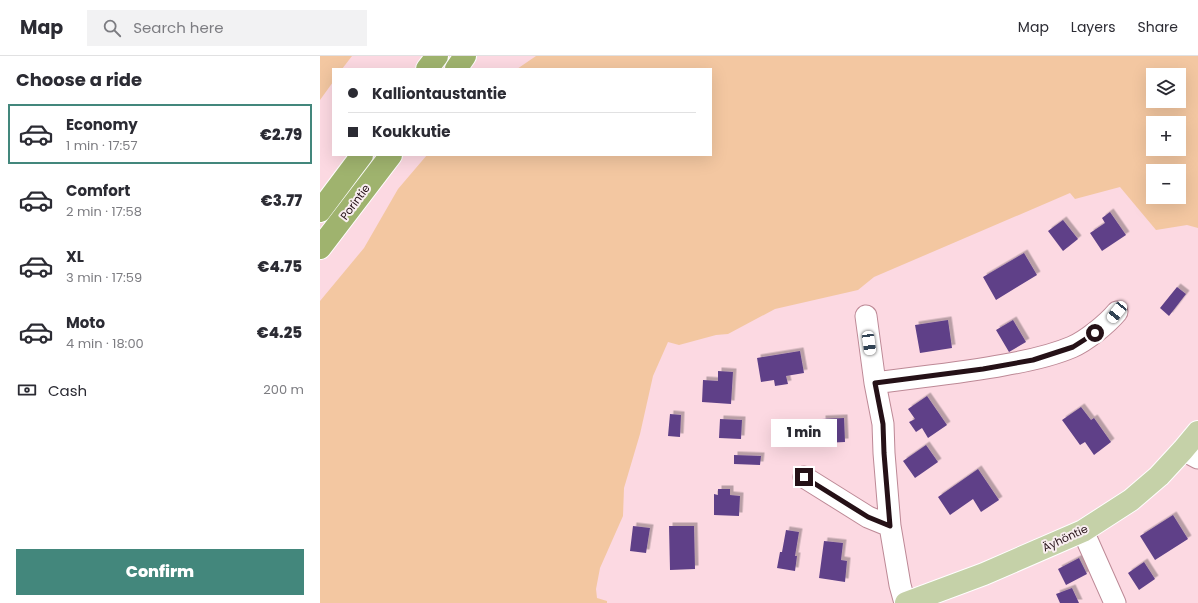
<!DOCTYPE html>
<meta charset="utf-8">
<style>
:root{--surface:#fff;--page:#f2f2f3;--text:#2b2b33;--muted:#7c7c81;--line:#e1e1e2;--accent:#43877c}
body{margin:0;font-family:Poppins,sans-serif;background:var(--page);color:var(--text);height:100vh;display:flex;flex-direction:column;font-size:15px;white-space:nowrap}
*{box-sizing:border-box;margin:0}
p{font-size:13px;color:var(--muted)}
.icon{flex:none;width:22px;height:22px;fill:none;stroke:currentColor;stroke-width:2;stroke-linecap:round;stroke-linejoin:round}
.map{position:relative;flex:1;overflow:hidden}
.side{display:flex;flex-direction:column;background:var(--surface);width:320px}
.side>*{flex:none}
.top-card{position:absolute;left:12px;top:12px;width:380px;height:88px;border-radius:0px;box-shadow:0 4px 16px #0002;display:grid;align-content:center;height:88px;padding:0 16px;background:var(--surface)}
.tools{position:absolute;left:826px;top:12px;display:grid;gap:8px}
.tools a{display:grid;place-items:center;width:40px;height:40px;border-radius:0px;background:var(--surface);box-shadow:0 4px 16px #0002;font-size:20px}
.end{position:absolute;width:18px;height:18px;margin:-9px;border:5px solid #251117;background:#fff;box-shadow:0 0 0 2px #fff}
.from{border-radius:50%}
.bubble{position:absolute;height:28px;border-radius:0px;background:var(--surface);box-shadow:0 4px 16px #0002;font-size:13px;font-weight:800;line-height:28px;text-align:center}
.car{position:absolute;width:12px;height:24px;margin:-12px -6px;border-radius:5px;box-shadow:0 0 3px 1px #0007;background:linear-gradient(#fff 24%,#345 0 40%,#fff 0 76%,#345 0 86%,#fff 0)}
.top-card b{display:flex;align-items:center;gap:14px;height:38px;font-size:15px}
.top-card b+b{border-top:1px solid var(--line)}
.top-card i{width:10px;height:10px;background:var(--text)}
ul{padding:0;list-style:none}
li{display:flex;align-items:center;gap:12px;height:60px;margin:0 8px 6px;padding:0 8px;border:2px solid transparent;border-radius:0px}
li div{flex:1}
li b{display:block;font-size:15px}
li em{font-style:normal;font-weight:800}
li.on{border-color:var(--accent)}
li>.icon{width:36px;height:36px;stroke-width:1.5}
h2{padding:0 16px;font-size:18px;line-height:48px}
.pay{display:flex;align-items:center;gap:10px;height:44px;padding:0 16px;font-size:15px}
.pay p{margin-inline-start:auto}
.action{display:flex;gap:8px;margin-top:auto;padding:8px 16px}
.action a{flex:1;height:46px;border-radius:0px;background:var(--accent);color:#fff;font-size:16px;font-weight:800;line-height:46px;text-align:center}
header{display:flex;align-items:center;gap:24px;box-sizing:border-box;height:56px;padding:0 20px;background:var(--surface);border-bottom:1px solid var(--line)}
header strong{font-size:19px}
nav{display:flex;gap:22px;margin-inline-start:auto;font-size:14px}
.search{width:280px;height:36px;background:var(--page);display:flex;align-items:center;gap:10px;box-sizing:border-box;padding:0 14px;border-radius:0px;color:var(--muted);font-size:15px}
main{display:flex;flex:1;min-height:0}
.map>svg:first-child{display:block}
.green{fill:#f3c7a1;fill-rule:evenodd}
.building{fill:#5f4088;filter:url(#shadow)}
.lines{fill:none;stroke-linecap:round;stroke-linejoin:round}
.minor-casing{stroke:#bd8996;stroke-width:23}
.major-casing{stroke:#fff;stroke-width:24}
.highway-casing{stroke:#fff;stroke-width:24}
.minor{stroke:#fff;stroke-width:21}
.major{stroke:#c5d1a8;stroke-width:22}
.highway{stroke:#9fb36e;stroke-width:22}
.route{stroke:#251117;stroke-width:5}
.labels{text-anchor:middle;stroke-width:4;stroke-linejoin:round;paint-order:stroke}
.street-label{font-size:11px;fill:#251117;stroke:#f9eef0}
</style>
<header>
<strong>Map</strong>
<div class="search"><svg class="icon" aria-label="search" viewBox="0 0 24 24"><circle cx="10" cy="10" r="6"/><path d="M15 15l6 6"/></svg>Search here</div>
<nav><a>Map</a><a>Layers</a><a>Share</a></nav>
</header>
<main>
<section class="side">
<h2>Choose a ride</h2>
<ul>
<li class="on"><svg class="icon" aria-label="car" viewBox="0 0 24 24"><path d="M5 17H2v-5l4-1 3-4h7l3 4 3 1v5h-3M9 17h6M6 11h13"/><circle cx="7" cy="17" r="2"/><circle cx="17" cy="17" r="2"/></svg><div><b>Economy</b><p>1 min · 17:57</p></div><em>€2.79</em></li>
<li><svg class="icon" aria-label="car" viewBox="0 0 24 24"><path d="M5 17H2v-5l4-1 3-4h7l3 4 3 1v5h-3M9 17h6M6 11h13"/><circle cx="7" cy="17" r="2"/><circle cx="17" cy="17" r="2"/></svg><div><b>Comfort</b><p>2 min · 17:58</p></div><em>€3.77</em></li>
<li><svg class="icon" aria-label="car" viewBox="0 0 24 24"><path d="M5 17H2v-5l4-1 3-4h7l3 4 3 1v5h-3M9 17h6M6 11h13"/><circle cx="7" cy="17" r="2"/><circle cx="17" cy="17" r="2"/></svg><div><b>XL</b><p>3 min · 17:59</p></div><em>€4.75</em></li>
<li><svg class="icon" aria-label="car" viewBox="0 0 24 24"><path d="M5 17H2v-5l4-1 3-4h7l3 4 3 1v5h-3M9 17h6M6 11h13"/><circle cx="7" cy="17" r="2"/><circle cx="17" cy="17" r="2"/></svg><div><b>Moto</b><p>4 min · 18:00</p></div><em>€4.25</em></li>
</ul>
<div class="pay"><svg class="icon" aria-label="cash" viewBox="0 0 24 24"><path d="M3 7h18v10H3z"/><circle cx="12" cy="12" r="2"/></svg>Cash<p>200 m</p></div>
<div class="action"><a>Confirm</a></div>
</section>
<div class="map">
<svg width="878" height="547" viewBox="0 0 878 547">
<defs>
<filter id="shadow"><feDropShadow dx="3.5" dy="-3.5" stdDeviation="0" flood-color="#0004"/></filter>
</defs>
<rect width="100%" height="100%" fill="#fcd9e2"/>
<!-- green -->
<path class="green" d="M0,0H32L22,13H13V26L0,44Z
M216,0H878V172L867,169L836,174L800,131L755,143L750,137L554,221L538,234L455,253L408,278L396,279L359,289L348,286L333,320L320,378L304,432L303,460L280,512L276,533L277,542L287,545V547H0V245L44,192L78,133L107,99H391V13H197ZM833,19H859V45H833ZM833,67H859V93H833ZM833,115H859V141H833Z"/>
<!-- building -->
<path class="building" d="M790,156L806,179L782,195L770,177L785,167L782,162Z
M743,164L758,183L743,195L728,175Z
M704,197L717,219L676,244L663,221Z
M857,231L866,238L849,260L840,252Z
M628,264L632,292L600,297L595,269Z
M693,264L706,286L689,296L676,274Z
M480,295L484,317L466,320L468,328L455,330L454,324L441,326L437,302Z
M398,315L413,316L411,348L382,346L383,324L398,325Z
M607,340L627,369L608,382L602,372L596,376L589,366L595,363L588,353Z
M761,351L771,364L774,362L791,386L774,399L765,386L760,389L742,364Z
M350,358L361,359L360,381L348,380Z
M524,362L525,386L503,387L502,363Z
M400,363L422,364L421,383L399,382Z
M606,389L618,406L595,422L583,405Z
M414,399L441,400L440,409L414,408Z
M658,413L679,444L661,456L653,443L630,459L618,441Z
M398,433H410V439L420,440L419,460L394,459V438L398,439Z
M853,459L868,483L835,504L820,480Z
M313,470L330,472L326,497L310,495Z
M349,470H374L375,513L350,514Z
M466,474L479,476L475,500H477L475,515L457,512L460,496H462Z
M504,485L523,487L521,504L527,505L525,526L499,522Z
M759,502L767,518L746,529L738,513Z
M824,506L835,523L819,534L808,517Z
M752,532L759,547H740L736,538Z"/>
<g class="lines">
<!-- minor casing -->
<g class="minor-casing">
<path id="minor" d="M546,260L555,327L563,368L564,397L570,470L580,529L585,547
M555,327C598,321 642,317 684,309C707,305 731,300 752,291C766,285 787,268 797,256
M863,394L878,402
M484,421L548,461L570,470
M763,475L795,547"/>
</g>
<!-- major casing -->
<g class="major-casing">
<path id="major" d="M586,547L664,518L763,475L811,444L839,420L863,394L878,376"/>
</g>
<!-- highway casing -->
<g class="highway-casing">
<path id="highway" d="M107,13L117,0
M136,13L145,0
M0,155L42,99
M0,192L71,99"/>
</g>
<!-- minor -->
<use href="#minor" class="minor"/>
<!-- major -->
<use href="#major" class="major"/>
<!-- highway -->
<use href="#highway" class="highway"/>
</g>
<g class="lines">
<!-- route -->
<path class="route" d="M484,421L548,461L570,470L564,397L563,368L555,327L663,313L713,304L753,291L775,277"/>
</g>
<g class="labels">
<!-- street labels -->
<g class="street-label">
<text transform="translate(35 146) rotate(-53)" y="4">Porintie</text>
<text transform="translate(745 482) rotate(-25)" y="4">Äyhöntie</text>
</g>
</g>
</svg>
<div class="tools">
<a><svg class="icon" aria-label="layers" viewBox="0 0 24 24"><path d="M12 4l9 5-9 5-9-5zM3 14l9 5 9-5"/></svg></a>
<a>+</a>
<a>−</a>
</div>
<i class="end from" style="left:775px;top:277px"></i>
<i class="end" style="left:484px;top:421px"></i>
<div class="bubble" style="left:451px;top:363px;width:66px">1 min</div>
<i class="car" style="left:797px;top:256px;rotate:219deg"></i>
<i class="car" style="left:549px;top:287px;rotate:172deg"></i>
<div class="top-card">
<b><i class="from"></i>Kalliontaustantie</b>
<b><i></i>Koukkutie</b>
</div>
</div>
</main>
